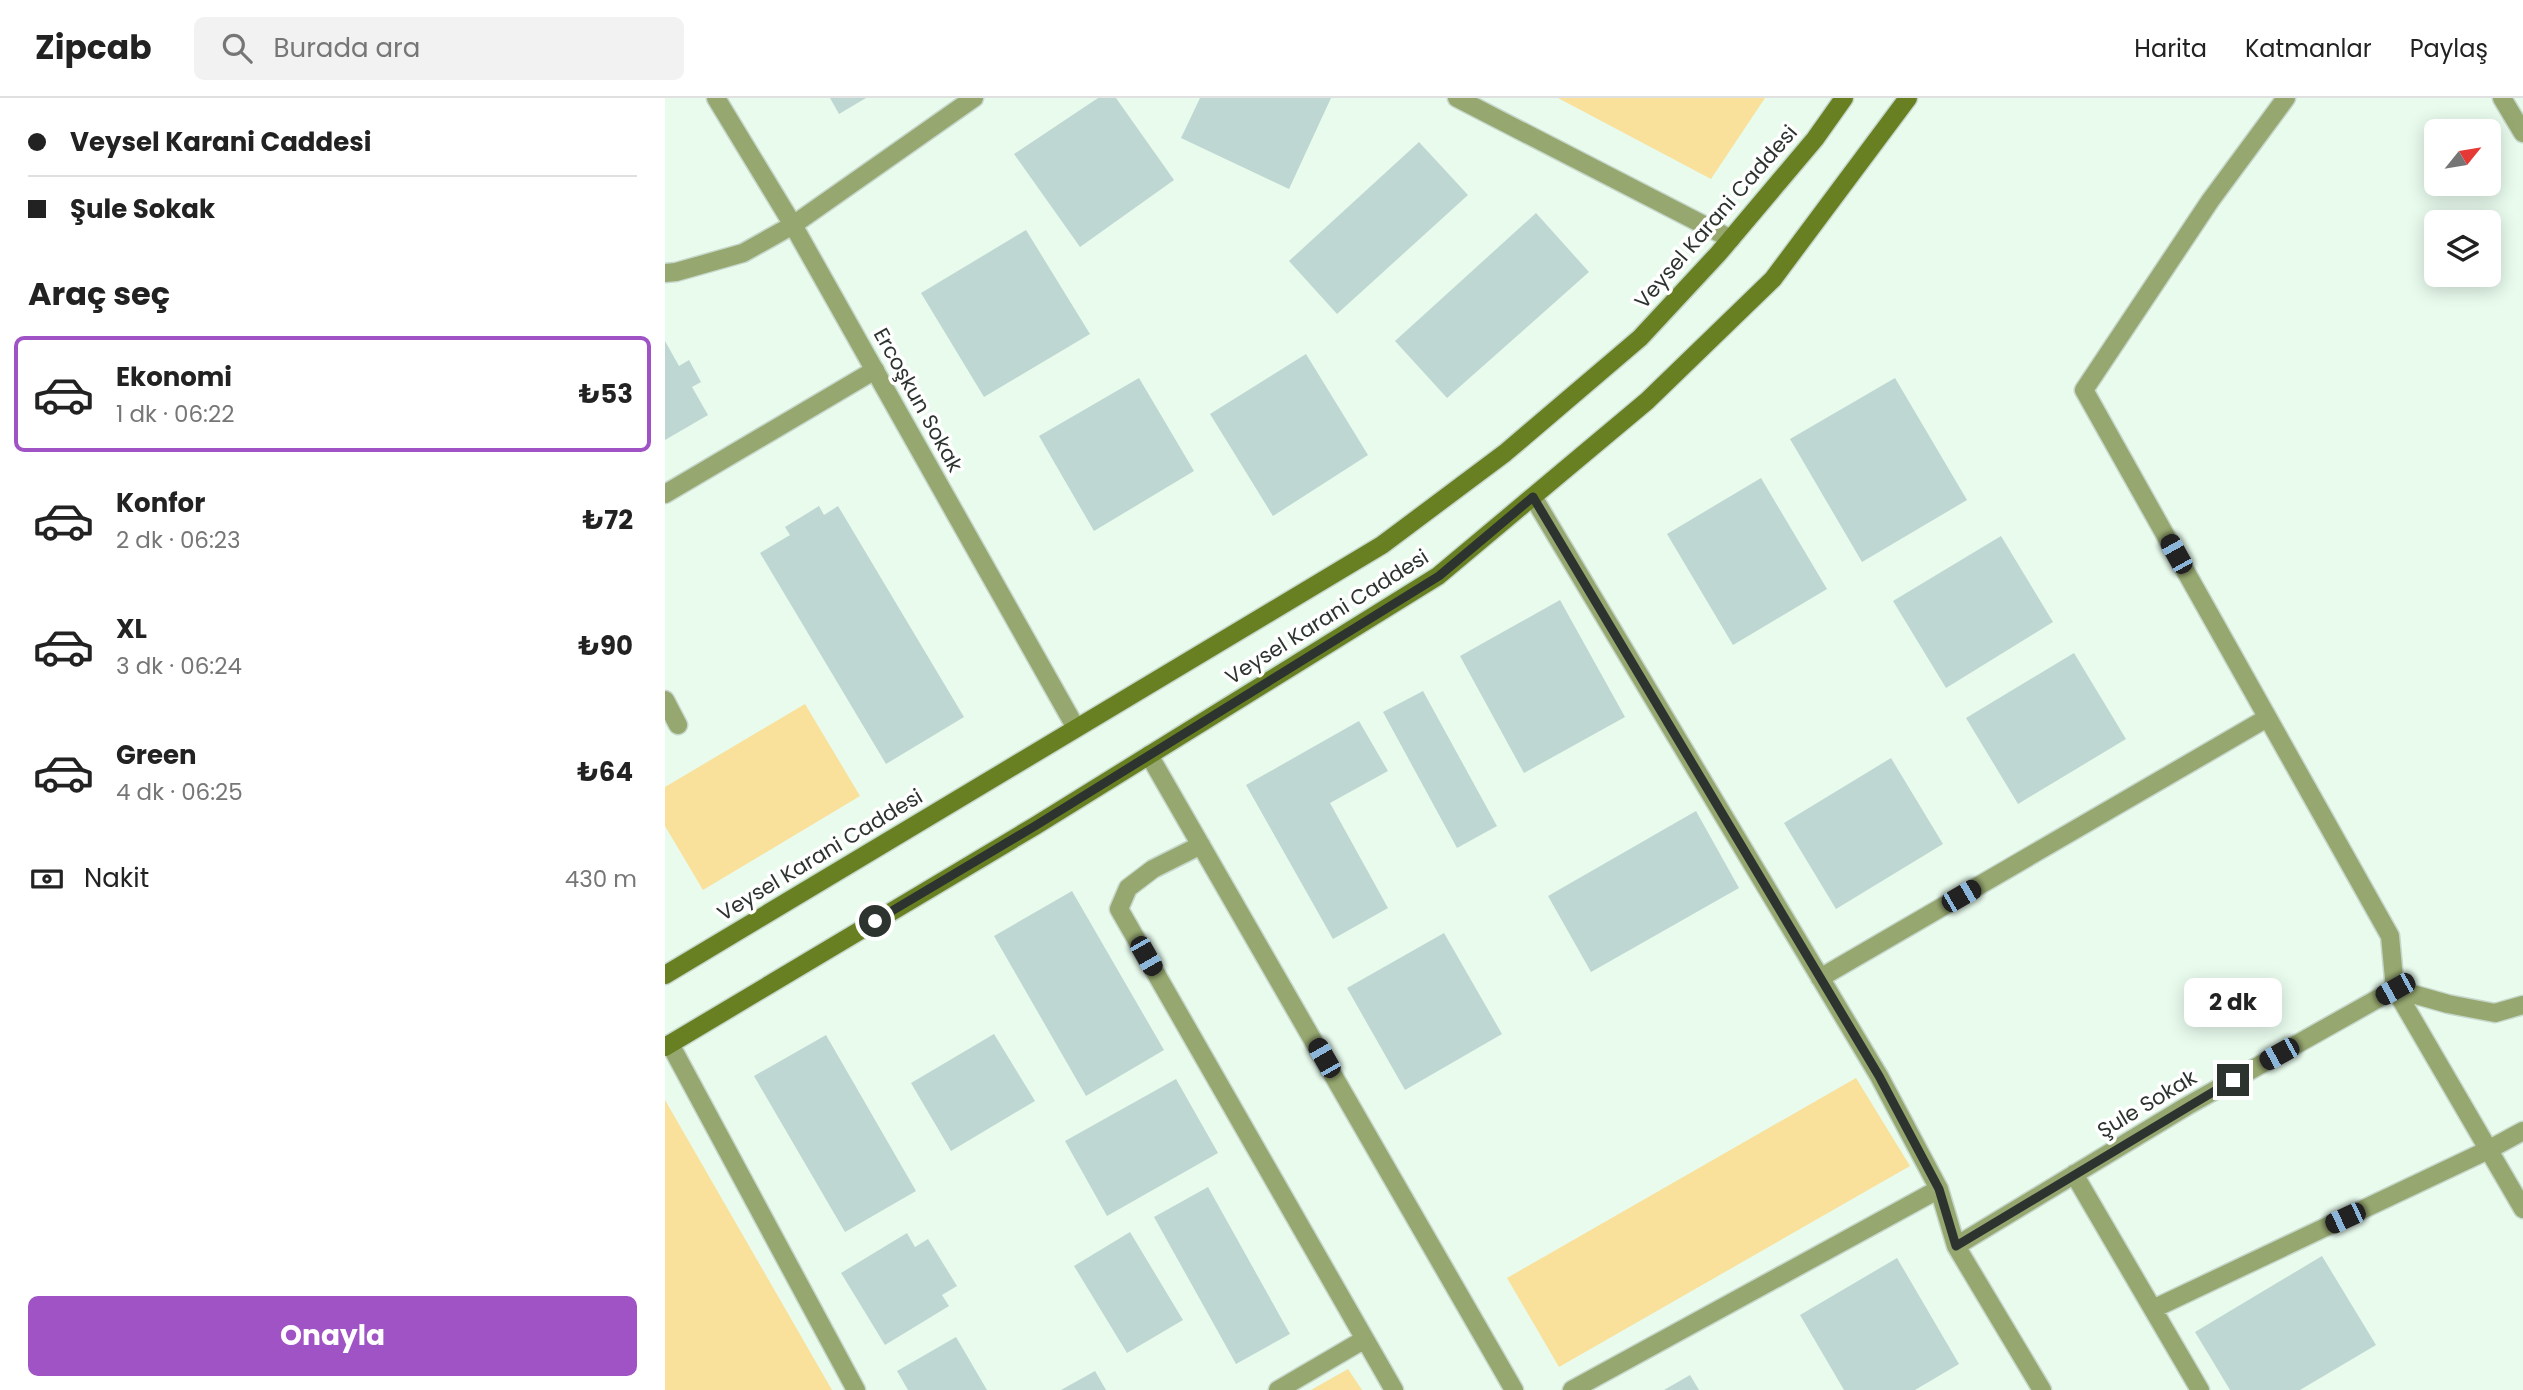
<!DOCTYPE html>
<html lang="tr">
<meta charset="utf-8">
<style>
:root{--surface:#fff;--page:#f2f2f2;--text:#222;--muted:#767676;--line:#e0e0e0;--accent:#a053c5}
body{margin:0;font-family:Poppins,sans-serif;background:var(--page);color:var(--text);height:100vh;display:flex;flex-direction:column;font-size:26px;white-space:nowrap}
*{box-sizing:border-box;margin:0}
p{font-size:23px;color:var(--muted)}
.icon{flex:none;width:38px;height:38px;fill:none;stroke:currentColor;stroke-width:2;stroke-linecap:round;stroke-linejoin:round}
.map{position:relative;flex:1;overflow:hidden}
.details{display:flex;flex-direction:column;background:var(--surface);width:665px}
.details>*{flex:none}
.hud{display:grid;align-content:center;height:154px;padding:0 28px;background:var(--surface)}
.needle{width:46px;rotate:60deg}
.buttons{position:absolute;left:1759px;top:21px;display:grid;gap:14px}
.buttons a{display:grid;place-items:center;width:77px;height:77px;border-radius:10px;background:var(--surface);box-shadow:0 4px 18px #0003;font-size:35px}
.end{position:absolute;width:32px;height:32px;margin:-16px;border:9px solid #2d342f;background:#fff;box-shadow:0 0 0 4px #fff}
.from{border-radius:50%}
.bubble{position:absolute;height:49px;border-radius:10px;background:var(--surface);box-shadow:0 4px 18px #0003;font-size:23px;font-weight:700;line-height:49px;text-align:center}
.car{position:absolute;width:21px;height:42px;margin:-21px -10px;border-radius:9px;box-shadow:0 0 5px 2px #0007;background:linear-gradient(#222 24%,#8ab4d8 0 40%,#222 0 76%,#8ab4d8 0 86%,#222 0)}
.hud b{display:flex;align-items:center;gap:24px;height:66px;font-size:26px}
.hud b+b{border-top:2px solid var(--line)}
.hud i{width:18px;height:18px;background:var(--text)}
ul{padding:0;list-style:none}
li{display:flex;align-items:center;gap:21px;height:116px;margin:0 14px 10px;padding:0 14px;border:4px solid transparent;border-radius:10px}
li div{flex:1}
li b{display:block;font-size:26px}
li em{font-style:normal;font-weight:700}
li.active{border-color:var(--accent)}
li>.icon{width:63px;height:63px;stroke-width:1.5}
h2{padding:0 28px;font-size:32px;line-height:84px}
.pay{display:flex;align-items:center;gap:18px;height:77px;padding:0 28px;font-size:26px}
.pay p{margin-inline-start:auto}
.primary-button{display:flex;gap:14px;margin-top:auto;padding:14px 28px}
.primary-button a{flex:1;height:80px;border-radius:10px;background:var(--accent);color:#fff;font-size:28px;font-weight:700;line-height:80px;text-align:center}
header{display:flex;align-items:center;gap:42px;box-sizing:border-box;height:98px;padding:0 35px;background:var(--surface);border-bottom:2px solid var(--line)}
header strong{font-size:33px}
nav{display:flex;gap:38px;margin-inline-start:auto;font-size:24px}
.search{width:490px;height:63px;background:var(--page);display:flex;align-items:center;gap:18px;box-sizing:border-box;padding:0 24px;border-radius:10px;color:var(--muted);font-size:26px}
main{display:flex;flex:1;min-height:0}
.map>svg:first-child{display:block}
.green{fill:#f9e09b}
.building{fill:#bfd7d3}
.lines{fill:none;stroke-linecap:round;stroke-linejoin:round}
.service-casing{stroke:#c6d7cb;stroke-width:21}
.minor-casing{stroke:#c6d7cb;stroke-width:21}
.secondary-casing{stroke:#c6d7cb;stroke-width:21}
.service{stroke:#96a76f;stroke-width:18}
.minor{stroke:#96a76f;stroke-width:18}
.secondary{stroke:#698022;stroke-width:18}
.route{stroke:#2d342f;stroke-width:9}
.labels{text-anchor:middle;stroke-width:7;stroke-linejoin:round;paint-order:stroke}
.street-label{font-size:21px;fill:#2d342f;stroke:#fff}
</style>
<header>
<strong>Zipcab</strong>
<div class="search"><svg class="icon" aria-label="search" viewBox="0 0 24 24"><circle cx="10" cy="10" r="6"/><path d="M15 15l6 6"/></svg>Burada ara</div>
<nav><a>Harita</a><a>Katmanlar</a><a>Paylaş</a></nav>
</header>
<main>
<section class="details">
<div class="hud">
<b><i class="from"></i>Veysel Karani Caddesi</b>
<b><i></i>Şule Sokak</b>
</div>
<h2>Araç seç</h2>
<ul>
<li class="active"><svg class="icon" aria-label="car" viewBox="0 0 24 24"><path d="M5 17H2v-5l4-1 3-4h7l3 4 3 1v5h-3M9 17h6M6 11h13"/><circle cx="7" cy="17" r="2"/><circle cx="17" cy="17" r="2"/></svg><div><b>Ekonomi</b><p>1 dk · 06:22</p></div><em>₺53</em></li>
<li><svg class="icon" aria-label="car" viewBox="0 0 24 24"><path d="M5 17H2v-5l4-1 3-4h7l3 4 3 1v5h-3M9 17h6M6 11h13"/><circle cx="7" cy="17" r="2"/><circle cx="17" cy="17" r="2"/></svg><div><b>Konfor</b><p>2 dk · 06:23</p></div><em>₺72</em></li>
<li><svg class="icon" aria-label="car" viewBox="0 0 24 24"><path d="M5 17H2v-5l4-1 3-4h7l3 4 3 1v5h-3M9 17h6M6 11h13"/><circle cx="7" cy="17" r="2"/><circle cx="17" cy="17" r="2"/></svg><div><b>XL</b><p>3 dk · 06:24</p></div><em>₺90</em></li>
<li><svg class="icon" aria-label="car" viewBox="0 0 24 24"><path d="M5 17H2v-5l4-1 3-4h7l3 4 3 1v5h-3M9 17h6M6 11h13"/><circle cx="7" cy="17" r="2"/><circle cx="17" cy="17" r="2"/></svg><div><b>Green</b><p>4 dk · 06:25</p></div><em>₺64</em></li>
</ul>
<div class="pay"><svg class="icon" aria-label="cash" viewBox="0 0 24 24"><path d="M3 7h18v10H3z"/><circle cx="12" cy="12" r="2"/></svg>Nakit<p>430 m</p></div>
<div class="primary-button"><a>Onayla</a></div>
</section>
<div class="map">
<svg width="1858" height="1292" viewBox="0 0 1858 1292">
<rect width="100%" height="100%" fill="#e8fbed"/>
<!-- green -->
<path class="green" d="M893,0H1100L1046,81Z
M140,606L195,698L38,792L0,728V689Z
M1191,980L1245,1068L894,1269L842,1180Z
M0,1002L167,1292H0Z
M683,1271L697,1292H646Z"/>
<!-- building -->
<path class="building" d="M165,0H201L174,16Z
M433,0H451L509,82L415,149L349,56Z
M535,0H666L624,91L516,40Z
M754,44L803,97L672,216L624,163Z
M871,115L924,174L782,300L730,243Z
M361,132L425,236L319,299L256,195Z
M0,243L14,268L24,262L36,284L27,289L43,317L0,342Z
M641,256L703,357L608,418L545,316Z
M474,280L529,373L429,433L374,338Z
M1230,280L1302,402L1197,464L1125,341Z
M1096,380L1162,491L1068,547L1002,436Z
M154,408L159,417L173,408L299,619L221,666L95,455L125,437L120,429Z
M1336,438L1388,524L1281,590L1228,503Z
M895,502L960,619L859,675L795,558Z
M1409,555L1461,641L1353,706L1301,620Z
M758,593L832,728L792,750L718,614Z
M694,623L723,673L665,705L723,810L668,841L581,687Z
M1226,660L1278,746L1171,811L1119,725Z
M1031,713L1074,790L926,874L883,798Z
M407,793L499,952L421,998L329,838Z
M779,835L837,936L740,992L682,890Z
M329,936L370,1003L286,1053L246,985Z
M161,937L251,1093L180,1134L89,978Z
M511,981L553,1055L442,1118L400,1043Z
M543,1089L625,1236L571,1266L489,1119Z
M465,1134L518,1222L462,1255L409,1168Z
M242,1135L250,1149L263,1141L292,1188L277,1197L284,1208L220,1247L176,1175Z
M1657,1158L1711,1247L1635,1292H1565L1530,1234Z
M1232,1160L1294,1266L1250,1292H1179L1135,1217Z
M291,1239L322,1292H243L232,1273Z
M430,1273L441,1292H396Z
M1025,1277L1034,1292H999Z"/>
<g class="lines">
<!-- service casing -->
<g class="service-casing">
<path id="service" d="M0,396L210,272
M0,602L13,627"/>
</g>
<!-- minor casing -->
<g class="minor-casing">
<path id="minor" d="M51,0L128,127L411,630
M792,0L1066,141
M1621,0L1545,103L1419,292L1725,838L1730,891L1858,1111
M1837,0L1858,35
M0,175L11,174L78,155L128,127L309,0
M868,399L1214,978L1274,1091L1291,1148L1377,1292
M484,657L849,1292
M536,747L488,771L463,790L454,811L729,1292
M1155,880L1602,620
M5,946L191,1292
M1409,1076L1535,1292
M1291,1148L1522,1008L1730,891L1783,906L1830,915L1858,907
M1488,1211L1823,1052L1858,1033
M613,1292L700,1241
M907,1292L1274,1091"/>
</g>
<!-- secondary casing -->
<g class="secondary-casing">
<path id="secondary" d="M0,877L717,447L840,355L975,240L1053,156L1150,41L1179,0
M0,949L370,728L773,478L982,303L1108,181L1243,0"/>
</g>
<!-- service -->
<use href="#service" class="service"/>
<!-- minor -->
<use href="#minor" class="minor"/>
<!-- secondary -->
<use href="#secondary" class="secondary"/>
</g>
<g class="lines">
<!-- route -->
<path class="route" d="M210,823L370,728L774,478L868,399L1214,978L1274,1091L1291,1148L1568,982"/>
</g>
<g class="labels">
<!-- street labels -->
<g class="street-label">
<text transform="translate(1051 119) rotate(-49)" y="7">Veysel Karani Caddesi</text>
<text transform="translate(253 302) rotate(61)" y="7">Ercoşkun Sokak</text>
<text transform="translate(662 519) rotate(-32)" y="7">Veysel Karani Caddesi</text>
<text transform="translate(155 757) rotate(-31)" y="7">Veysel Karani Caddesi</text>
<text transform="translate(1482 1006) rotate(-31)" y="7">Şule Sokak</text>
</g>
</g>
</svg>
<div class="buttons">
<a><svg class="needle" viewBox="-14 -14 28 28"><path d="M0-13l5 13h-10z" fill="#e53935"/><path d="M0 13l5-13h-10z" fill="#767676"/></svg></a>
<a><svg class="icon" aria-label="layers" viewBox="0 0 24 24"><path d="M12 4l9 5-9 5-9-5zM3 14l9 5 9-5"/></svg></a>
</div>
<i class="end from" style="left:210px;top:823px"></i>
<i class="end" style="left:1568px;top:982px"></i>
<div class="bubble" style="left:1519px;top:880px;width:98px">2 dk</div>
<i class="car" style="left:1511px;top:456px;rotate:331deg"></i>
<i class="car" style="left:1296px;top:798px;rotate:60deg"></i>
<i class="car" style="left:481px;top:858px;rotate:150deg"></i>
<i class="car" style="left:1730px;top:891px;rotate:241deg"></i>
<i class="car" style="left:1614px;top:956px;rotate:241deg"></i>
<i class="car" style="left:659px;top:960px;rotate:330deg"></i>
<i class="car" style="left:1680px;top:1120px;rotate:245deg"></i>
</div>
</main>
